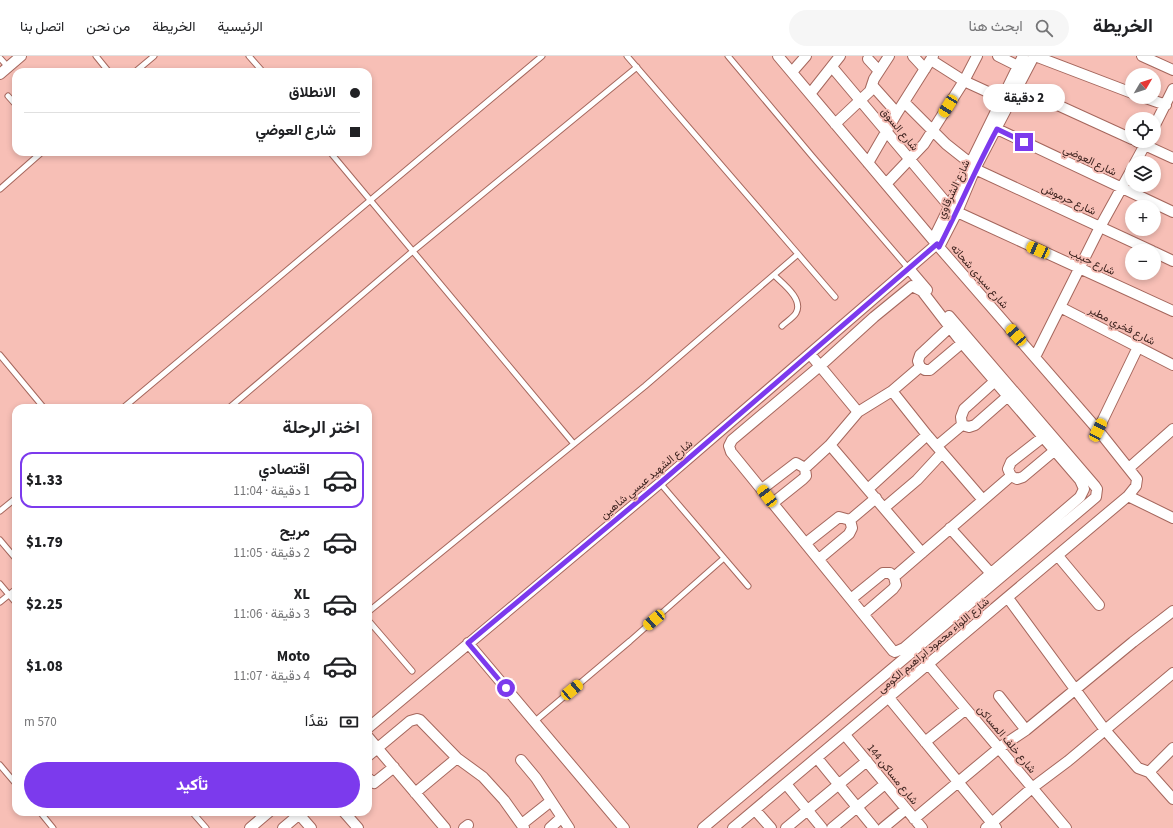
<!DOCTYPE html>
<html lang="ar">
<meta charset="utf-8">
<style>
:root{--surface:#fff;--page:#f6f6f6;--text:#202124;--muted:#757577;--line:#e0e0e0;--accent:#7c3aed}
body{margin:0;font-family:"Source Sans 3",Vazirmatn,sans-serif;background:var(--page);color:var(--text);direction:rtl;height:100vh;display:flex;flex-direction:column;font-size:15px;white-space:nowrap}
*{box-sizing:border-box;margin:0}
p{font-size:13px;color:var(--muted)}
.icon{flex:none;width:22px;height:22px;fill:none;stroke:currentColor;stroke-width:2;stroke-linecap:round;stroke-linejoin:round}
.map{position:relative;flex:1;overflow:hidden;direction:ltr}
.details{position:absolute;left:12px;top:348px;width:360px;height:412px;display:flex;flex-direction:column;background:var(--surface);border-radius:12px;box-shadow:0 2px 6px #0003;direction:rtl}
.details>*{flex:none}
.banner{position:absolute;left:12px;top:12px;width:360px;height:88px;border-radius:12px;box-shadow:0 2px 6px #0003;direction:rtl;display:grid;align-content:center;height:88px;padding:0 12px;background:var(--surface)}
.needle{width:26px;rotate:51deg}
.buttons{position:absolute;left:1125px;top:12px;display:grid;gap:8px}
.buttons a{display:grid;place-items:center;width:36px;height:36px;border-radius:50%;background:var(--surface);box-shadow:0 2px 6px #0003;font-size:20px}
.end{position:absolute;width:18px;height:18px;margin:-9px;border:5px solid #7c3aed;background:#fff;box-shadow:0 0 0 2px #fff}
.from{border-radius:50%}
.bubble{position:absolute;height:28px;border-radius:14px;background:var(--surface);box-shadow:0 2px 6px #0003;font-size:13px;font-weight:800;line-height:28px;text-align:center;direction:rtl}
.car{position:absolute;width:12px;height:24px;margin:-12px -6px;border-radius:5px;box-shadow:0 0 3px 1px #0007;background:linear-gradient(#f5c518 24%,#345 0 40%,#f5c518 0 76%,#345 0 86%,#f5c518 0)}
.banner b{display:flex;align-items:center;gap:14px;height:38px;font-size:15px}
.banner b+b{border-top:1px solid var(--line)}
.banner i{width:10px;height:10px;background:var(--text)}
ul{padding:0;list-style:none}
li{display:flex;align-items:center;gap:12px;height:56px;margin:0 8px 6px;padding:0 4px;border:2px solid transparent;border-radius:12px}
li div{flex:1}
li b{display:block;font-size:15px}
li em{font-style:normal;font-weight:800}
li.selected{border-color:var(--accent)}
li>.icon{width:36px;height:36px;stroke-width:1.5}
h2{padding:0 12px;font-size:18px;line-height:48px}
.pay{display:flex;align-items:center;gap:10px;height:44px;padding:0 12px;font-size:15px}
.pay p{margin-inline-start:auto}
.primary-button{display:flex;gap:8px;margin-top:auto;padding:8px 12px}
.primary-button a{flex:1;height:46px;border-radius:24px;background:var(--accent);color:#fff;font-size:16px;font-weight:800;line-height:46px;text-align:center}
header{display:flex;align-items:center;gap:24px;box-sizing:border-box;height:56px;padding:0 20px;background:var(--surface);border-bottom:1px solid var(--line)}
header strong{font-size:19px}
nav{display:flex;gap:22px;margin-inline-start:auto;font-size:14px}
.search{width:280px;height:36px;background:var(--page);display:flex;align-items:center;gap:10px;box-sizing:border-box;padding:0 14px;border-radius:22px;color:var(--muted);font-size:15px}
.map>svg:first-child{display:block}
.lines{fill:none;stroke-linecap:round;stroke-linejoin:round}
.service-casing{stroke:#a5675d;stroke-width:7}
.minor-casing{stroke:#a5675d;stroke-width:12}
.service{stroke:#fff;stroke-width:5}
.minor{stroke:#fff;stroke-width:10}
.route{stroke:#7c3aed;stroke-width:5}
.labels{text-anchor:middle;stroke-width:3.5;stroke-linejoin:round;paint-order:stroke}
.street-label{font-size:11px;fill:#3d231f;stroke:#f7bfb6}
</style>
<header>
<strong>الخريطة</strong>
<div class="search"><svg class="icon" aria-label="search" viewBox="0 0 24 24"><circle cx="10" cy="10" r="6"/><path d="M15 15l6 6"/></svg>ابحث هنا</div>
<nav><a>الرئيسية</a><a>الخريطة</a><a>من نحن</a><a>اتصل بنا</a></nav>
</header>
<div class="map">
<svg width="1173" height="772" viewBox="0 0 1173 772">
<rect width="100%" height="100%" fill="#f7bfb6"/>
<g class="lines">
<!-- service casing -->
<g class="service-casing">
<path id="service" d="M96,0L109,16
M249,0L263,16
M728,0L812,100L909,213
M0,2L8,11
M135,16L154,0
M8,40L16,49
M330,96L574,388
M0,133L42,96
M798,198L835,241
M774,219C782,227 804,243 796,257C793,262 786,266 782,270
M0,299L44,352
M123,352L542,0
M229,352L413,195L637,11
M660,427L748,530
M0,455L16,442
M0,484L16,503
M0,528L16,547
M0,546L16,533
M368,556L645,330L798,198L627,0
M368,564L412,615
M534,666L630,585L724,502
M0,709L16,728
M40,756L53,772
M192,756L206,772"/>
</g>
<!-- minor casing -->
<g class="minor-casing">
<path id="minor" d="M913,0L925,13
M998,0L1018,10
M1035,0L1132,37
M1142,0L1173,14
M868,3L879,15
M931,4L964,25L1001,42
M832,11L949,150
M792,16L806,0
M0,18L21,0
M872,29L897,57
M1018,31L1132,83
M810,38L840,0
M1143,41L1166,49
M904,46L946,88L970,107
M835,68L870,35L874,23L889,0
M1154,71L1173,33
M997,73L1173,156
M1136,85L1173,102
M868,107L897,57L933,0
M1135,107L1147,85
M975,113L1152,195
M886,128L924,88L964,25L977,0
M957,156L1173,255
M933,184L1023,0
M939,191L957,156L975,113L1034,0
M1154,196L1173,205
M910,214L927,234
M912,230L922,235L962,287L1080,424L1084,433L1080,441L904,592L895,596L893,595L731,396L729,390L732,384L820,310L874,261Z
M1060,251L1173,309
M950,271L920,299L918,305L920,311L925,314H930L962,287
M810,298L858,356L892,335L920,311
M1035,301L1100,171L1132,113
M995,325L964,353L961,361L962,369L969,371L975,369L1008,340
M892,335L927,379L983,444
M1098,374L1138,291
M830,389L922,497
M937,390L962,369
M805,412L830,389L858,356
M1129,412L1173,373
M1011,420L1008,413L1011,406L1043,381
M762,433L796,407L805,412L806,420L803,423L773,447
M868,433L927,379
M1128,440L1173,462
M884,452L917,424L942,397
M850,464L876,442
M950,472L996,523
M806,487L839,461L850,464L852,472L849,478L819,503
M1058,500L1099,549
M1008,542L1105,674L1138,712L1149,716L1173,743
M851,543L883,517H890L894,521
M864,558L893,533L896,529L894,521L1011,420L1017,423L1023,421L1054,395
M468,587L624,772
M929,609L1066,772
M999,640L1026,674
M889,642L996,772
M368,672L660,427L937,188
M845,679L922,772
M368,681L445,772
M925,686L966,653
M368,700L410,665L417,663L420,664L457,702L483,721L504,744L524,772
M817,702L874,772
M521,704L536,722L569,772
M1149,716L1173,692
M368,722L374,727L394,711
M786,728L822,772
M415,737L457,702
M755,754L771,772
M297,756L311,772
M344,756L358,772
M914,763L999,692L1026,674L1133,586L1173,555
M522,768L551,745
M250,772L269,756
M283,772L302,756
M464,772L468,769
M550,772L561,762
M703,772L1096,441L1097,433L1095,430L949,260
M733,772L1128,440L1136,430L1137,423L1098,374L939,191L778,0
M786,772L867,705
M832,772L885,728
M883,772L906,753
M986,772L1032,732L1068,705L1173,617"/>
</g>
<!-- service -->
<use href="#service" class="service"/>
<!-- minor -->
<use href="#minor" class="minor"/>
</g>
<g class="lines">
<!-- route -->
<path class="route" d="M506,632L468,587L660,427L937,188L939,191C959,152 976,112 997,73L1024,86"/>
</g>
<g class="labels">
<!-- street labels -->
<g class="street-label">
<text transform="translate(900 73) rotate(50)" y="4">شارع السوق</text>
<text transform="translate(1090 104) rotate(25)" y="4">شارع العوضي</text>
<text transform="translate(953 133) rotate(-65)" y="4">شارع الشرقاوي</text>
<text transform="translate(1069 143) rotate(25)" y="4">شارع حرموش</text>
<text transform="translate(1092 205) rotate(25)" y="4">شارع حبيب</text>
<text transform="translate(980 220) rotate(49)" y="4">شارع سيدى شحاته</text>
<text transform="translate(1122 269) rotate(27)" y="4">شارع فخري مطير</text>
<text transform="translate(646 423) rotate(-40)" y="4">شارع الشهيد عيسي شاهين</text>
<text transform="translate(933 589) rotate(-40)" y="4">شارع اللواء محمود ابراهيم الكومى</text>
<text transform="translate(1007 683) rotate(50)" y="4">شارع خلف المساكن</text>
<text transform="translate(893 718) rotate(51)" y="4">شارع مساكن 144</text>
</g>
</g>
</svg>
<div class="buttons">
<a><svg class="needle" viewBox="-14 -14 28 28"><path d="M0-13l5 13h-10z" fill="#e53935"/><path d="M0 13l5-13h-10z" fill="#757577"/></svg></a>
<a><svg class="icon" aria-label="locate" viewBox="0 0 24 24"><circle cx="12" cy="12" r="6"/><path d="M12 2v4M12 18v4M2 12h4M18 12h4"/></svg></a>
<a><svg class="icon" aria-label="layers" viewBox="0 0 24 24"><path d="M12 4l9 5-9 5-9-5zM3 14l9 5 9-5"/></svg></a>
<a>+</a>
<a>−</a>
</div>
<i class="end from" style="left:506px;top:632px"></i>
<i class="end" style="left:1024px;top:86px"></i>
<div class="bubble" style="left:983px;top:28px;width:82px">2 دقيقة</div>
<i class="car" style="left:948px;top:50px;rotate:212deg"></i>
<i class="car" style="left:1038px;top:194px;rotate:294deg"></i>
<i class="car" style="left:1016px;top:279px;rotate:319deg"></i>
<i class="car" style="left:1098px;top:374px;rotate:26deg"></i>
<i class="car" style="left:767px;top:440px;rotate:323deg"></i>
<i class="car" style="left:654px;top:564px;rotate:229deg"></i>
<i class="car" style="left:572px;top:634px;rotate:50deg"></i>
<div class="banner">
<b><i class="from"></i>الانطلاق</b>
<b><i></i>شارع العوضي</b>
</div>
<section class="details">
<h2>اختر الرحلة</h2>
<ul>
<li class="selected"><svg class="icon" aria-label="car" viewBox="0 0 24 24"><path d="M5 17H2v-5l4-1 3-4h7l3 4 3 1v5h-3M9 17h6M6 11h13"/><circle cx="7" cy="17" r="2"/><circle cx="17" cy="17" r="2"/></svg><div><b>اقتصادي</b><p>1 دقيقة · 11:04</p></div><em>$1.33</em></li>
<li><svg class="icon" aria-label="car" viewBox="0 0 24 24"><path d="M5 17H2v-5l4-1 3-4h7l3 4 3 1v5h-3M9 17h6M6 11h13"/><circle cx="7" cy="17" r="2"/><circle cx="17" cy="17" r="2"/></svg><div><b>مريح</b><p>2 دقيقة · 11:05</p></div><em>$1.79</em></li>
<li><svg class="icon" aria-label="car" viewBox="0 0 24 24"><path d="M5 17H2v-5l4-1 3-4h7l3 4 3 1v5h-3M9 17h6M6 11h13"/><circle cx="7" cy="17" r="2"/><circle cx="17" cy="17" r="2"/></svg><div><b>XL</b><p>3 دقيقة · 11:06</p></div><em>$2.25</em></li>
<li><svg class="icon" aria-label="car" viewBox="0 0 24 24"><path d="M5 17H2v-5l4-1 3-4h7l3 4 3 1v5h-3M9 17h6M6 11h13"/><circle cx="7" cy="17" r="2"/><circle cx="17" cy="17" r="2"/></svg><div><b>Moto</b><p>4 دقيقة · 11:07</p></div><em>$1.08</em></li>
</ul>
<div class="pay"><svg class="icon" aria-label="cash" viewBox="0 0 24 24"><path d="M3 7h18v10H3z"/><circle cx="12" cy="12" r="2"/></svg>نقدًا<p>570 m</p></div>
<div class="primary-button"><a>تأكيد</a></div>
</section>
</div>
